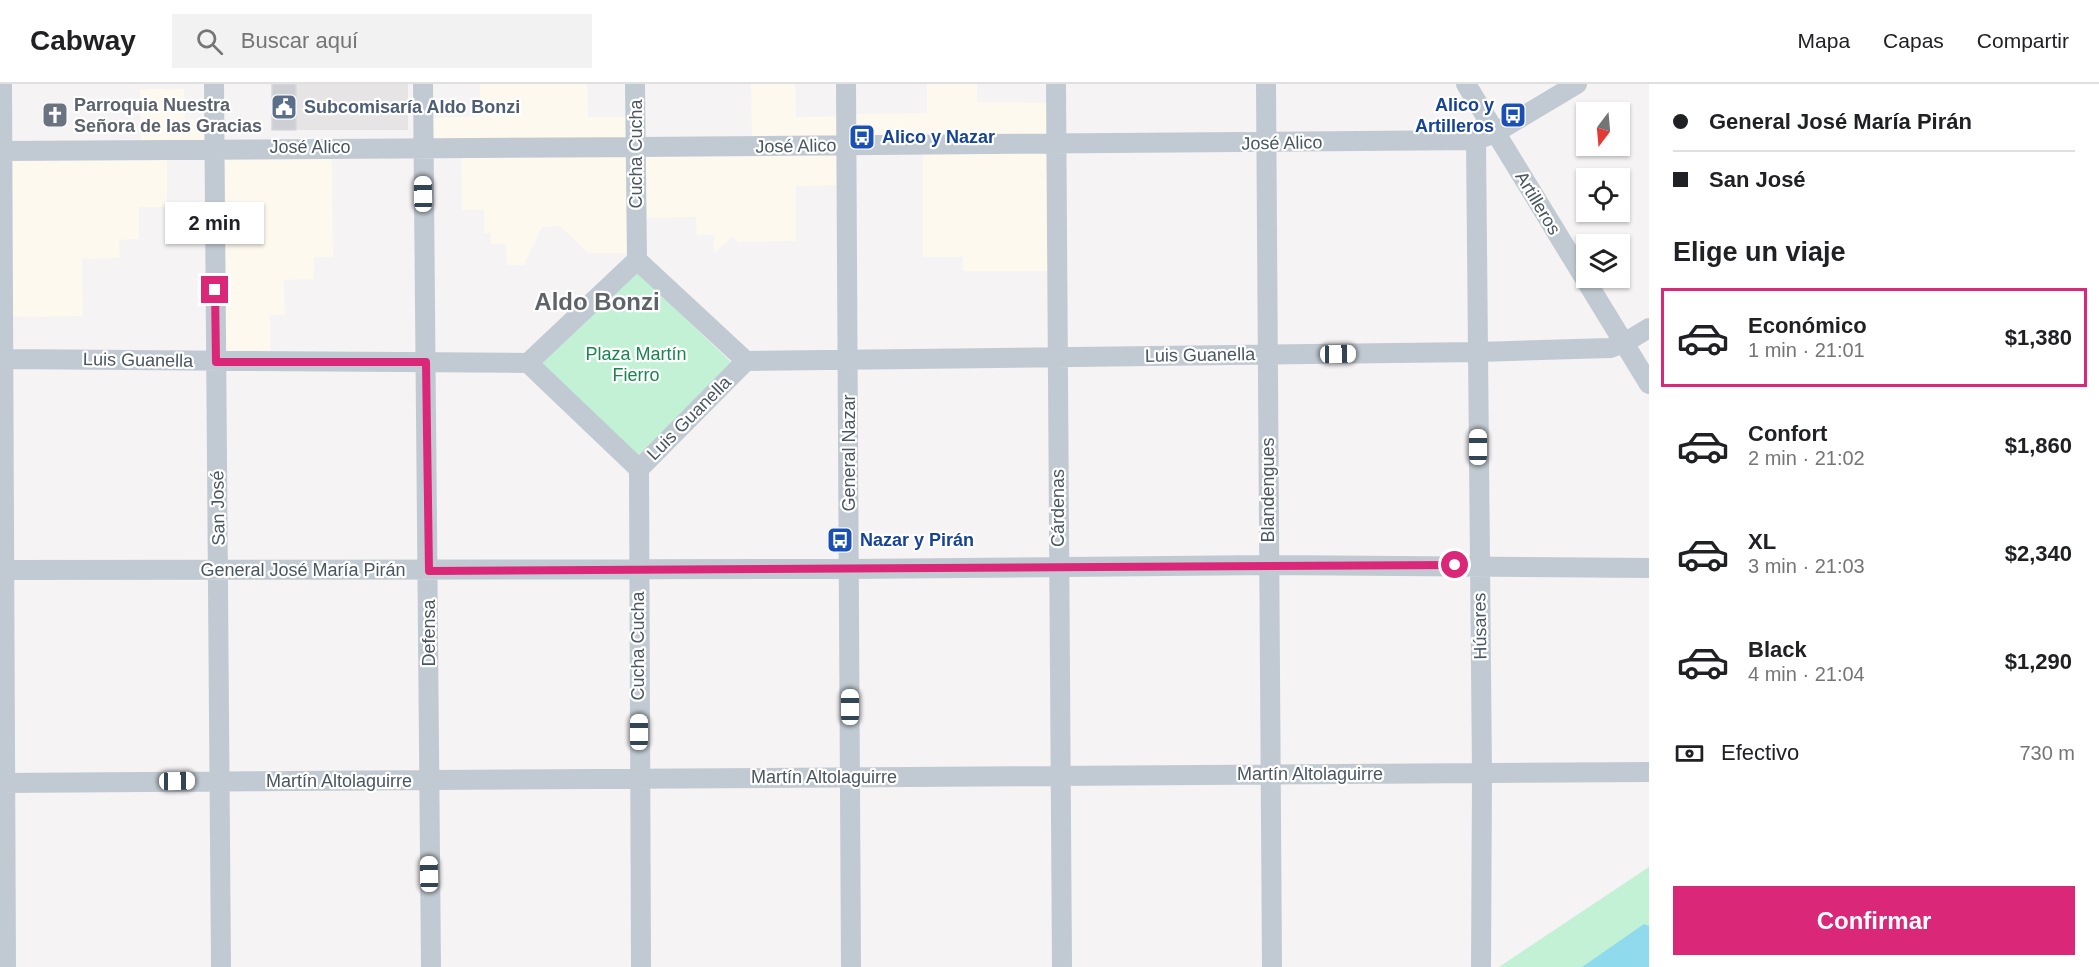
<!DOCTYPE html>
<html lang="es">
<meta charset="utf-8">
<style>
:root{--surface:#fff;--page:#f2f2f2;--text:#202124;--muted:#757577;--line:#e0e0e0;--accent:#db2777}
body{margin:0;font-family:Arial,sans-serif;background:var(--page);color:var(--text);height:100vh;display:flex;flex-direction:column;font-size:22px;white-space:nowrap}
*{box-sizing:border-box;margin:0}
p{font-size:20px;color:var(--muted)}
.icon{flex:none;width:33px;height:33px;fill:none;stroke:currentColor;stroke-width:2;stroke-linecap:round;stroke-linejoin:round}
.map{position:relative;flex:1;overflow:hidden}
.details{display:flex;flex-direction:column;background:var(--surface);width:450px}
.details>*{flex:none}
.guide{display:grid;align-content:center;height:132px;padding:0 24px;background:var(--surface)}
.needle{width:39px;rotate:196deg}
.controls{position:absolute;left:1576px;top:18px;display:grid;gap:12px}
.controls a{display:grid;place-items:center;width:54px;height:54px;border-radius:0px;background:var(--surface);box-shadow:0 2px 4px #0004;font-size:30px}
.end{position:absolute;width:27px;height:27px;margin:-14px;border:8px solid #db2777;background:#fff;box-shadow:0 0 0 3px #fff}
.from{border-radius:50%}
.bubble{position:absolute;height:42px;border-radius:0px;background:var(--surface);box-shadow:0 2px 4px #0004;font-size:20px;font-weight:700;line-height:42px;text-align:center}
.car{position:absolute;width:18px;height:36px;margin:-18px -9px;border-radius:8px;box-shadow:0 0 4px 2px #0007;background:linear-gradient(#fff 24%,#345 0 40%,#fff 0 76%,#345 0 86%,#fff 0)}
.guide b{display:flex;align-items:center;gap:21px;height:57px;font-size:22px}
.guide b+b{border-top:2px solid var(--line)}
.guide i{width:15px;height:15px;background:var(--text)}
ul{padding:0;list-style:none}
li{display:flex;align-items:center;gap:18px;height:99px;margin:0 12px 9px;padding:0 12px;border:3px solid transparent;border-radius:0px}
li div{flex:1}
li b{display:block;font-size:22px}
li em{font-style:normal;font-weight:700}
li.current{border-color:var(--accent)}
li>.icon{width:54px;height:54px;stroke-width:1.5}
h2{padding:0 24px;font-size:27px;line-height:72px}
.pay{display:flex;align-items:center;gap:15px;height:66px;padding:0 24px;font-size:22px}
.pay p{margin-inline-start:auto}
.cta{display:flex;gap:12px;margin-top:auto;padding:12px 24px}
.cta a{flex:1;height:69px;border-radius:0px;background:var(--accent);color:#fff;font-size:24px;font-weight:700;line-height:69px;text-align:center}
header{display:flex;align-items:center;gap:36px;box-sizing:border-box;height:84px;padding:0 30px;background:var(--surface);border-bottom:2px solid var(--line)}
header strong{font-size:28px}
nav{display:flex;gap:33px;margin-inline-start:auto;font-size:21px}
.search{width:420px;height:54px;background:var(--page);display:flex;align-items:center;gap:15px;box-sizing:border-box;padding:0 21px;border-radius:0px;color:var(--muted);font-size:22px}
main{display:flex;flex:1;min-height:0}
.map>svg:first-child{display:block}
.commercial{fill:#fdf9ef}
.education{fill:#e6e4e5}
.green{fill:#c3f1d5}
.water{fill:#90daee}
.building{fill:#cdcfd5;stroke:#d7d9de;stroke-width:1.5}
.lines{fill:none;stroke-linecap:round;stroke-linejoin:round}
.minor{stroke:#c1cad2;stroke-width:20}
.route{stroke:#db2777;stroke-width:8}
.labels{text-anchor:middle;stroke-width:4.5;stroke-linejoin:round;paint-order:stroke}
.worship-label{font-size:18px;font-weight:bold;fill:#5b616d;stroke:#fff;text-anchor:start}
.transit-label{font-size:18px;font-weight:bold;fill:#164399;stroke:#fff;text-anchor:start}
.service-label{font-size:18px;font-weight:bold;fill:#4e5e75;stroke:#fff;text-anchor:start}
.street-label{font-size:18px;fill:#4a5661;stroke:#fff}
.park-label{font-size:18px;fill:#17864f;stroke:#fff}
.district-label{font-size:24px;font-weight:bold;fill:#5f6368;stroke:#fff}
</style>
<header>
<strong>Cabway</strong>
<div class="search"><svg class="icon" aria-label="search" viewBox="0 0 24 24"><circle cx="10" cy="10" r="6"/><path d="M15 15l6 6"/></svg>Buscar aquí</div>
<nav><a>Mapa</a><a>Capas</a><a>Compartir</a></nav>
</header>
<main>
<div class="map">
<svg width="1649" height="883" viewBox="0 0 1649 883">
<rect width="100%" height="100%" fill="#f5f3f3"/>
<!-- commercial -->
<path class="commercial" d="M480,0H587L588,33H628L627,53L624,56H436L433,51V34L480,32Z
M751,0H795L796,33L840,32L837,53L752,57Z
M927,0H977V18L1050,19L1049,52L860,54L856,51L854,30L927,29Z
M140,5H184L185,36L208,35L206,56L141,59Z
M923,67L1043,69L1047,72L1050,187H963V173H923Z
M332,69L333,173H314V195L284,196L285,231H270V270L225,267L221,82L228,70Z
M622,69L627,73L631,169H588L560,142L542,143L524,181H507L506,160H491V149H484V126H462L461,70Z
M836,70L839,74L840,101L796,102V157L738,158L733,153L714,169V151H697L696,133L642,134V78L646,72Z
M167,72V123H139V155L119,156L120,174L82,175L83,232L11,233L9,81L13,75Z"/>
<!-- education -->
<path class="education" d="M296,0H408V46H296Z"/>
<!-- green -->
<path class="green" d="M635,186L734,281L635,374L538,279Z
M1649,783V883H1499Z"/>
<!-- water -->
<path class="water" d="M1644,840L1649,842V883H1582Z"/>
<!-- building -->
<path class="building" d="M272,0H296V46H272Z"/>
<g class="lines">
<!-- minor -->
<path class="minor" d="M2,0L6,883
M214,0L221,883
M423,0L431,883
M635,0L637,176
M846,0L851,883
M1056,0L1062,883
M1266,0L1272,883
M1466,0L1649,300
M1476,56L1482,690L1481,883
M0,67C492,62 984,64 1476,56L1495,49L1577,0
M637,176L746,277L1478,268L1610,264L1624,259L1649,244
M0,275L528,279L639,385
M528,279L637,176
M639,385L641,883
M639,385L746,277
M0,486L850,485L1269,481L1649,484
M0,699L1649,688"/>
</g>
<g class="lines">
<!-- route -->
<path class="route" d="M215,206L216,278H426L429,487L1455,481"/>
</g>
<!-- icons -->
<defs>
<g id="civic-square" transform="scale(1.35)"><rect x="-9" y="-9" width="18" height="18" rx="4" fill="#5c6f8a" stroke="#fff"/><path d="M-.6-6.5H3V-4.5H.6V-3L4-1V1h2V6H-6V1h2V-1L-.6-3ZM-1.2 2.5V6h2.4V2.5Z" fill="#fff"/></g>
<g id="church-square" transform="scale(1.35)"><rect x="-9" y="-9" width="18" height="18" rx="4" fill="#6b7280" stroke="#fff"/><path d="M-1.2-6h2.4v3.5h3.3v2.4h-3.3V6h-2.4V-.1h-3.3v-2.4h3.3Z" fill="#fff"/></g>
<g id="bus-square" transform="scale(1.35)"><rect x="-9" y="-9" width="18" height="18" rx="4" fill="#1a4fb4" stroke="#fff"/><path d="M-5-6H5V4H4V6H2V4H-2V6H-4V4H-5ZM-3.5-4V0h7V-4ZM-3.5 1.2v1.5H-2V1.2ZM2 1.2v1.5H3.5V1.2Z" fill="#fff"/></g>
</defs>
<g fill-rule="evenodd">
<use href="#civic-square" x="284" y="23"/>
<use href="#church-square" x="55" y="31"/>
<use href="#bus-square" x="1513" y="31"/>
<use href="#bus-square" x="862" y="53"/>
<use href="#bus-square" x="840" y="456"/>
</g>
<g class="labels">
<!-- worship labels -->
<g class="worship-label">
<text x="74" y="27">Parroquia Nuestra<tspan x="74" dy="21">Señora de las Gracias</tspan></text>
</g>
<!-- transit labels -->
<g class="transit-label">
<text x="1494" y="27" text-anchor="end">Alico y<tspan x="1494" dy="21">Artilleros</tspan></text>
<text x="882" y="59">Alico y Nazar</text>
<text x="860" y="462">Nazar y Pirán</text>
</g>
<!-- service labels -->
<g class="service-label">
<text x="304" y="29">Subcomisaría Aldo Bonzi</text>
</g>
<!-- street labels -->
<g class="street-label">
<text transform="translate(1282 59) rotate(-1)" y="6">José Alico</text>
<text transform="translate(796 62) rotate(-1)" y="6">José Alico</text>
<text x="310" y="69">José Alico</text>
<text transform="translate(636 70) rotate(-90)" y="6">Cucha Cucha</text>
<text transform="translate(1538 119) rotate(59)" y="6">Artilleros</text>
<text transform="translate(1200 271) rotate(-1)" y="6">Luis Guanella</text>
<text transform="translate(138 276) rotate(1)" y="6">Luis Guanella</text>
<text transform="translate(689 334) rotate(-45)" y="6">Luis Guanella</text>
<text transform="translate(849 369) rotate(-90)" y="6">General Nazar</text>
<text transform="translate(1268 406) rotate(-90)" y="6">Blandengues</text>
<text transform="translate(218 424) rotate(-91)" y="6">San José</text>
<text transform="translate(1058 424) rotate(-90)" y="6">Cárdenas</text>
<text x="303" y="492">General José María Pirán</text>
<text transform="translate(1480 542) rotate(-91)" y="6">Húsares</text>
<text transform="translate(429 549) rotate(-90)" y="6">Defensa</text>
<text transform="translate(638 562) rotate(-90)" y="6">Cucha Cucha</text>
<text x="1310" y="696">Martín Altolaguirre</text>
<text x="824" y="699">Martín Altolaguirre</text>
<text x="339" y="703">Martín Altolaguirre</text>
</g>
<!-- park labels -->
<g class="park-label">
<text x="636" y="276">Plaza Martín<tspan x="636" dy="21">Fierro</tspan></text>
</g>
<!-- district labels -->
<g class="district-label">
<text x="597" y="226">Aldo Bonzi</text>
</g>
</g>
</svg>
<div class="controls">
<a><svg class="needle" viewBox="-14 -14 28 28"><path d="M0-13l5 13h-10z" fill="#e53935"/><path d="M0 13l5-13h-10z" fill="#757577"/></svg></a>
<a><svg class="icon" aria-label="locate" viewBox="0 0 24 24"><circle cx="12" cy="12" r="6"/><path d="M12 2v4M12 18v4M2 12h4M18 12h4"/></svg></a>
<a><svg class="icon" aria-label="layers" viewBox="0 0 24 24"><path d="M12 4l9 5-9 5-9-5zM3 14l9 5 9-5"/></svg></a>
</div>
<i class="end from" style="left:1455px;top:481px"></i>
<i class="end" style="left:215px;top:206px"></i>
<div class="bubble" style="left:165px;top:118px;width:99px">2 min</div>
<i class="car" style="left:423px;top:110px;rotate:359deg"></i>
<i class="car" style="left:1338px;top:270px;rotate:89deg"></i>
<i class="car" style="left:1478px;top:363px;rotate:0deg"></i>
<i class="car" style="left:850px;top:623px;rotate:0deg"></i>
<i class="car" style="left:639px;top:648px;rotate:0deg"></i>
<i class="car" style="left:177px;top:697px;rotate:89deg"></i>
<i class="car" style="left:429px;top:790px;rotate:359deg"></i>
</div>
<section class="details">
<div class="guide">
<b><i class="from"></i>General José María Pirán</b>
<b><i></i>San José</b>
</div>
<h2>Elige un viaje</h2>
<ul>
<li class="current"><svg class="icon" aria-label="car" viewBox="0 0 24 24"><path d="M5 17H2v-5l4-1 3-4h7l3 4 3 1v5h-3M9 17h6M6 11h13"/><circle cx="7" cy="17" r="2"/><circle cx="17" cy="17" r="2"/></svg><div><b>Económico</b><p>1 min · 21:01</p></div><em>$1,380</em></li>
<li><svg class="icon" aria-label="car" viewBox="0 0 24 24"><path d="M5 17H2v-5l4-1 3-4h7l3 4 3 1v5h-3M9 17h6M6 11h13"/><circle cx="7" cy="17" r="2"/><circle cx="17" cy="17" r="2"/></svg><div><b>Confort</b><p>2 min · 21:02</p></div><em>$1,860</em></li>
<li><svg class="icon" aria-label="car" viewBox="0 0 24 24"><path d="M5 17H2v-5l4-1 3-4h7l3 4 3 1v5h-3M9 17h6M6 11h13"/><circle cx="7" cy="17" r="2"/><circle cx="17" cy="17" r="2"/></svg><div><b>XL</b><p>3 min · 21:03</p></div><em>$2,340</em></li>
<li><svg class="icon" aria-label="car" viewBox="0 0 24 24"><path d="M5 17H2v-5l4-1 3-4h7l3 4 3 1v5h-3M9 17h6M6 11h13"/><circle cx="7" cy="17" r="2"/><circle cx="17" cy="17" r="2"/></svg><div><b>Black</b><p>4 min · 21:04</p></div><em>$1,290</em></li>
</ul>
<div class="pay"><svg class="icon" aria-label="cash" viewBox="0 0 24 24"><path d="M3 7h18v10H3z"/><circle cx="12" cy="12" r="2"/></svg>Efectivo<p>730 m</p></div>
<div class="cta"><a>Confirmar</a></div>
</section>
</main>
